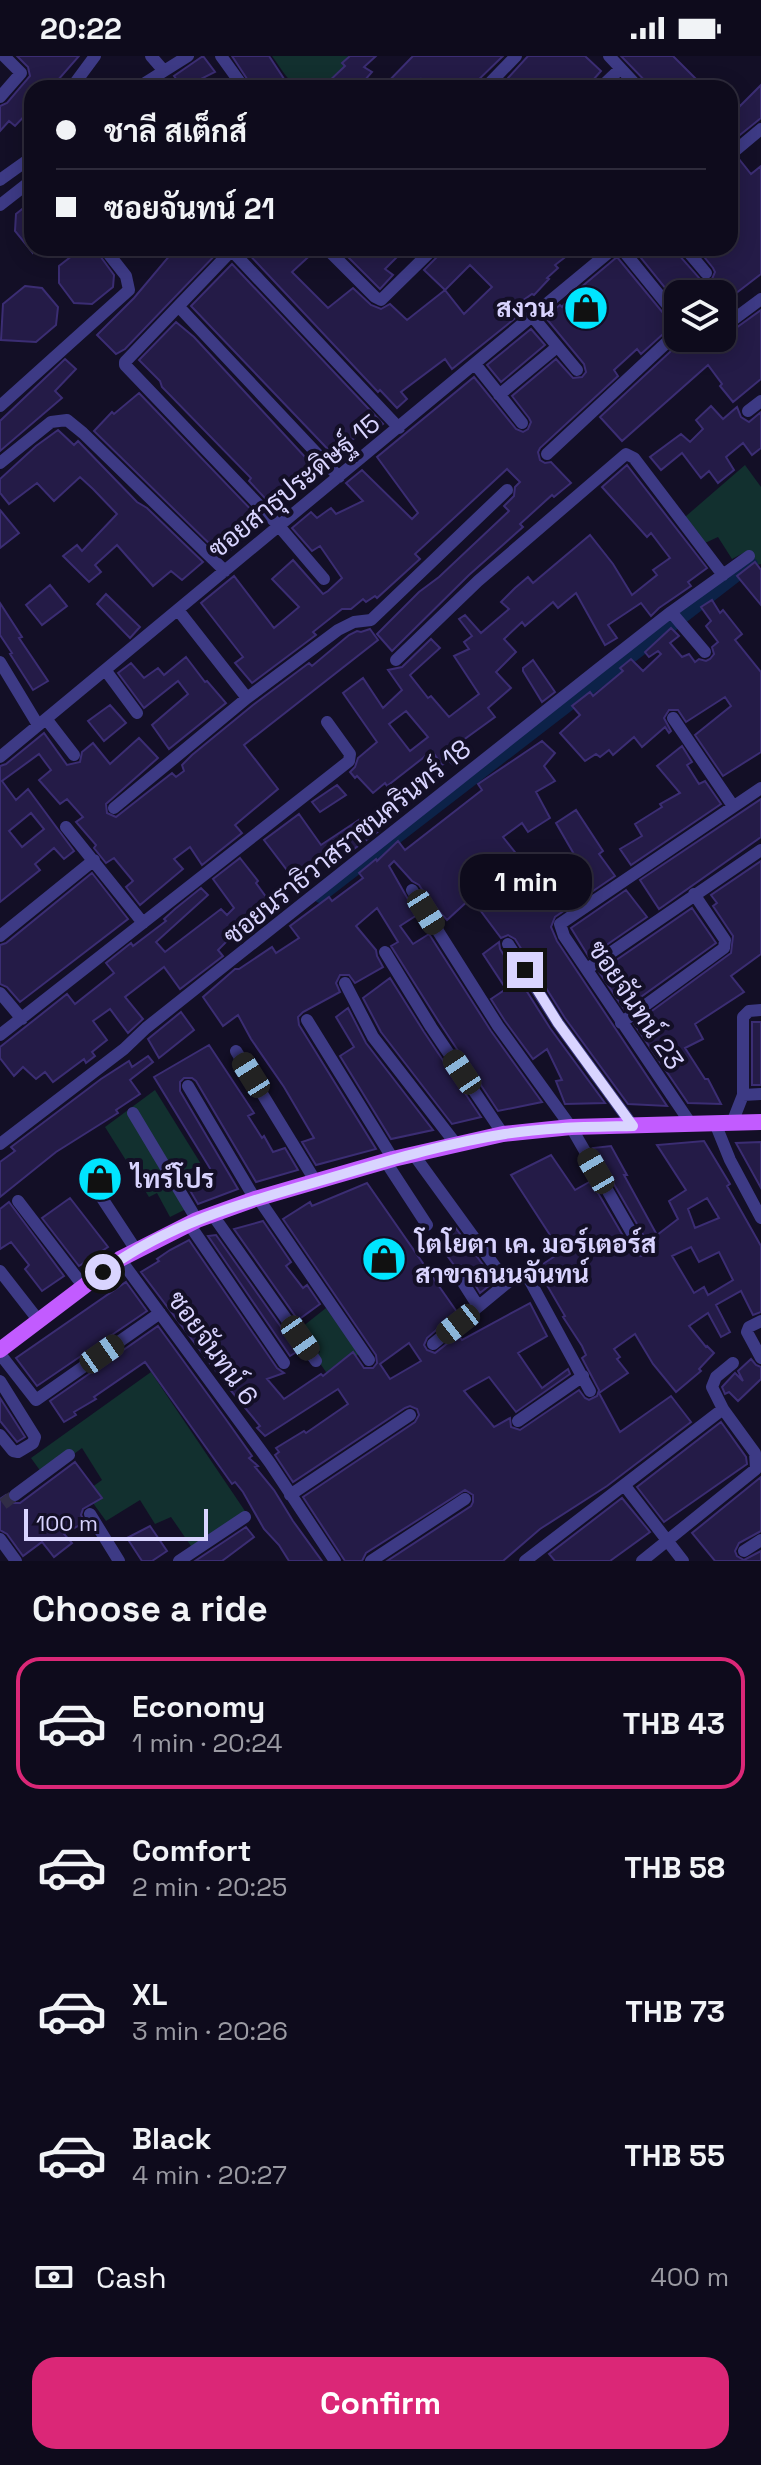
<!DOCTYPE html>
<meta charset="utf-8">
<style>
:root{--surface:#0e0b1c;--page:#171425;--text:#f1f3f6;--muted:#9b9ba3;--line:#2e2b3b;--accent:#db2777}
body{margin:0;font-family:"Space Grotesk",Sarabun,sans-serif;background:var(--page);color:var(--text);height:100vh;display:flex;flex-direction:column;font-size:30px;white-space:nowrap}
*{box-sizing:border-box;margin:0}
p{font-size:26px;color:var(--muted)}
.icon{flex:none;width:44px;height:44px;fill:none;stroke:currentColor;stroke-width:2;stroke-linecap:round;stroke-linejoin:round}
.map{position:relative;height:1505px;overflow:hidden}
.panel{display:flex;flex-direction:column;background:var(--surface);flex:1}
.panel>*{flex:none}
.banner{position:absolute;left:24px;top:24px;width:714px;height:176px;border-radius:24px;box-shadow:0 4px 20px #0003,0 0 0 2px var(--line);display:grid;align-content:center;height:176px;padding:0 32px;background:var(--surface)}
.controls{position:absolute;left:664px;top:224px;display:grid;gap:16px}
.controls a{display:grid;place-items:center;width:72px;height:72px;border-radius:16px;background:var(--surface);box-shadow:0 4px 20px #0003,0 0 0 2px var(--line);font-size:40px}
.scale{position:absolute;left:24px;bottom:20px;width:184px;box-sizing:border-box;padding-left:8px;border:4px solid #d9d4ff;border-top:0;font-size:22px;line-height:28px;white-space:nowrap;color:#d9d4ff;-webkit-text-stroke:6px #130f26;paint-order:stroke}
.end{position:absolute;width:36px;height:36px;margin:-18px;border:10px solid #d9d4ff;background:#111;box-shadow:0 0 0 4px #111}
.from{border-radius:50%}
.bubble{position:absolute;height:56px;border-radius:24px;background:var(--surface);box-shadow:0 4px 20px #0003,0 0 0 2px var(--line);font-size:26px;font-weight:700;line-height:56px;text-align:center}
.car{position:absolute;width:24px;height:48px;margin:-24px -12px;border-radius:10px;box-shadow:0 0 6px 2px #0007;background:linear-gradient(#222 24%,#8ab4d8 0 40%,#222 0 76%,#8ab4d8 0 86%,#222 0)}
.banner b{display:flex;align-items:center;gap:28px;height:76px;font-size:30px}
.banner b+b{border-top:2px solid var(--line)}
.banner i{width:20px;height:20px;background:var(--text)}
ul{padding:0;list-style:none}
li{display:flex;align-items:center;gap:24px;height:132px;margin:0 16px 12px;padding:0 16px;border:4px solid transparent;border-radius:24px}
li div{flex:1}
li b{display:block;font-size:30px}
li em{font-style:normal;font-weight:700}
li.on{border-color:var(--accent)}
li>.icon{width:72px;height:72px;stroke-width:1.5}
h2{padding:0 32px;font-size:36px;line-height:96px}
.pay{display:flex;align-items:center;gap:20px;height:88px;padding:0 32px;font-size:30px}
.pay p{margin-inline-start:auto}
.primary-button{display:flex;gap:16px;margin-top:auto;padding:16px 32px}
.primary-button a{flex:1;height:92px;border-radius:24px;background:var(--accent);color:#fff;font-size:32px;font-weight:700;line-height:92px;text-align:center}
.status{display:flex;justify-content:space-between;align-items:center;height:56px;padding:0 40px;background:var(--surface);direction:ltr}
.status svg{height:22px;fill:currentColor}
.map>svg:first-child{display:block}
.green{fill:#12302f}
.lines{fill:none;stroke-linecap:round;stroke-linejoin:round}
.canal{stroke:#0c2248;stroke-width:12}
.building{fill:#241b47;stroke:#3b2d73;stroke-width:2;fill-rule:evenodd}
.minor-tunnel{stroke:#312d47;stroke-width:12;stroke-dasharray:12 6;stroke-linecap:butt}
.minor{stroke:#3d3a85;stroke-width:12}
.major{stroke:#c25bff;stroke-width:16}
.route{stroke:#d9d4ff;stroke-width:10}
.labels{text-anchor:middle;stroke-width:8;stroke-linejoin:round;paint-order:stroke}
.poi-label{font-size:26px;font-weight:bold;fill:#d9d4ff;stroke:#130f26;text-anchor:start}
.street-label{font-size:26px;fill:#d9d4ff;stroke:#130f26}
</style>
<div class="status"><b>20:22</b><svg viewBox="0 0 49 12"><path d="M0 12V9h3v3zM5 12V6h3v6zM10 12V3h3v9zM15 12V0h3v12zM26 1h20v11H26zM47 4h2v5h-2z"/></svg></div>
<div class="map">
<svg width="761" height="1505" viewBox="0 0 761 1505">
<rect width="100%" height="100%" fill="#130f26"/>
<!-- green -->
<path class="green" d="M272,0H356L322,32C289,32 290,25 272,0Z
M745,409L761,431V508L757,509L747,495L732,503L718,481L705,487L685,461Z
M155,1034L201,1108L170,1123L186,1153L170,1161L157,1137L149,1141L105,1071Z
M326,1252L359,1298L328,1319L315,1300L320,1296L302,1271Z
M151,1316L245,1455L193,1493L171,1461L155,1468L140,1444L106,1465L85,1436L102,1424L82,1392L44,1420L31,1402Z"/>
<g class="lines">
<!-- canal -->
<path class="canal" d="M320,841L752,508"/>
</g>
<!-- building -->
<path class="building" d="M17,0H79L51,32H32V52L15,70L9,65L0,75V50L7,47L30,20L28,11Z
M203,0L215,16L183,32L174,20Z
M232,0H269L290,32H253Z
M350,0H376L364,11L372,16L358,32H350L346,28L342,32H322L345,10L342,7Z
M413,0H503L470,32H431L421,23L412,32H382Z
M528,0H585L601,15L586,32H499Z
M621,0H673L696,23L692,26L697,32H652Z
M761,29V62L730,87V40L740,50Z
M739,103L751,118L761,110V218L722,248V238H678V248L633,192H676L678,198L700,223L707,226L712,223L715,216L713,212L697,192H730V110Z
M32,145V196L15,175L16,158Z
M82,192L95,193L114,219L113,231L92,248L74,247L59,227V210Z
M176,192L221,193L125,293L116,298L97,279L134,242Z
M243,192H318L292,216L328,252L353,232L371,249L381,253L390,248L407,264L445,234L424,214L440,198L443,192H577L555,209L558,212L547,222L549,223L534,239L532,238L511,253L518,260L452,313L445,303L401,336L407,343L397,352L380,334L378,336ZM470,209L492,231L464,258L445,234Z
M339,192H365L371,199L378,192H406L385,213L393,219L380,233Z
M617,201L673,269L641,298L637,293L614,314L618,320L540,392L538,396L540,404L545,407L551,406L571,427L554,441L552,439L520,468L523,471L469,519L392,595L377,578L419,536L439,521L509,455L504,450L514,440L515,431L520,426L507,413L415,498L420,503L377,542L375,540L366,546L363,543L351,553H342L313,576L316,579L252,627L235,607L243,601L201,547L234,520L274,572L299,551L272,523L293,504L323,538L328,535L342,522L320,490L312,495L292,472L311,456L317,462L331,452L336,458L363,445L346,427L362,414L412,463L418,457L377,401L474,321L516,373L523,376L528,373L531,366L529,362L512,340L556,303L573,322L582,321L586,316L584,308L545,261L560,249L562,251L573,238Z
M232,208L383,368L370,378L366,374L349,386L356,393L341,407L191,250Z
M25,230L42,232L58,251L56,269L36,286L1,284L3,248Z
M761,254V323L733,346L720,330L722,328L708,309L622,385L600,361L685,282H722Z
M176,266L194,281L318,415L278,453H275L249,425L251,422L162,331L160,325L139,304Z
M531,273L545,289L501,326L487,309Z
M65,303L76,313L55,335L62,342L0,395V365Z
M139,337L259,462L257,463L260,466L223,501L94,375L112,356L114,358Z
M711,350L723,363L737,351L741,361L749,366L761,356V392L752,399L743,387L726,401L734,414L718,427L709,415L701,422L682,397L661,414L650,401L681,378L690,386L703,373L696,364Z
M58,374L74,389L78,385L137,446L147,452L203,506L182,524L171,515L153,530L117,489L95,509L101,516L89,526L63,500L77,489L82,495L117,458L93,433L80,421L54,445L37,427L9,448L0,437V423L36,390Z
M627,409L707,512L688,526L691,530L659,552L651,560L641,547L608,569L617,582L605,589L576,537L558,552L553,546L525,570L522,566L504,583L516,596L496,616L511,632L488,652L495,661L462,685L470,696L453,709L449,705L442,709L432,695L387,730L385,727L373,737L357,720L355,722L350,716L355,711L358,702L377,686L343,637L363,622L383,652L402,634L388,614L402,611L431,583L440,592L410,619L428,642L431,640L449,661L479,638L454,600L469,593L464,586L472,580L459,563L465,559L481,577L509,553L501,546L515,532L528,521L533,527L590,479L613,508L632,539L657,519L653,514L670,502L651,477L647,481L602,431ZM406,655L428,681L410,695L389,668Z
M0,454L19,477L0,492Z
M755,506L761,514V549L737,520Z
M50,529L67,550L42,569L26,549Z
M106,538L140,571L130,582L97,548Z
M712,544L720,557L723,554L742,578L735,584L761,616V696L723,720L695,679L731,650L725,641L686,666L678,654H669L664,662L671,675L669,677L665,671L642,691L634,681L613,699L609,694L600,701L596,698L585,705L560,677L580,659L572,650L590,636L593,640L623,615L620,612L631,603L643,615L661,598L658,595L649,601L645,596L671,572L679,580L670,587L682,601L689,598L695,606L699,603L706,605L710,603L714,598L712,591L718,586L706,570L711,565L701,551Z
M0,547L22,581L19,582L48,625L33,634L10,598L12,597L0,579Z
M370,573L378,584L244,689L278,733L235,769L242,777L202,809L190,791L174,803L183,813L140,849L126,831L133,825L114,802L106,807L94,792L96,789L76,766L83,761L67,743L60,748L39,724L51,714L39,698L2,725L16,744L28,733L74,795L64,803L54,792L35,808L40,814L0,846V710L6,708L44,677L67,709L80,706L82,696L93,687L110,708L139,682L158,702L106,748L107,757L116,761L172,717L176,721L184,715L182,709L192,699L253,649L309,607L312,610L349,579L357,575L361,576ZM31,757L44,773L22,791L9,775Z
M186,601L205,626L207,625L226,647L169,693L152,669L188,638L178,625L144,652L118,617L131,607L144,622L158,612L164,619Z
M533,604L555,636L542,646L523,615V612Z
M110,649L126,667L104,685L88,665Z
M542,685L555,697L544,710L555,725L536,736L550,762L528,776L522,767L503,781L522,805L519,807L533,828L575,800L556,767L576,754L603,795L599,798L615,820L555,861L551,871L557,885L667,1050L628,1048L565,962L515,883L508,879L501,882L471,842L447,864L429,844L419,829L412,825L394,805L389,810L417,859L400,870L413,888L429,878L491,975L542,1046L498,1055L439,966L391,890L398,886L377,852L356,870L376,894L377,900L383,911L355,927L349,919H340L336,927L340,936L303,956L298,961L299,969L376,1093L316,1109L302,1086L314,1082L284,1031L251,983L238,959L223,970L203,941L235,913H239L272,891L276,897L299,882L290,870L329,841L332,845L363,822L359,817L376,803L377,805L398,785L405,794L482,734L478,728Z
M682,690L692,706L687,709L699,728L705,725L721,748L631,809L620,793L642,780L635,768L662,751L660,748L680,737L657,710Z
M337,729L346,739L320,756L312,746Z
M761,743V781L659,853L640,824Z
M299,758L321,789L368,758L379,775L344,800L336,789L293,822L264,784Z
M240,802L258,825L256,827L277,856L235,884L232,880L218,894L223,900L180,933L164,911L125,941L143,963L128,977L110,953L93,965L107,984L92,996L95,1000L86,1007L84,1003L53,1026L45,1016L36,1023L23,1011L14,1020L0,1002V991L67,938L75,948L114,917L106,907L131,887L133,890L166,865L164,863L175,853L201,832L208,839L156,886L165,896L221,853L227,859L234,852L213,823Z
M761,805V898L731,920L744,936L695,968L703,983L685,992L705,1023H708L721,1048L688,1047L634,968L731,897L733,880L713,850L717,847L711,839Z
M92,817L128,863L20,946L7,931L0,928V889L6,887Z
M626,834L647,861L589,901L571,872Z
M692,852L716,887L624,953L599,916Z
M499,886L500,893L550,972L605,1047L565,1048L556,1025L562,1024L547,993L533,1003L505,965L491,943L506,933L483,898Z
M390,922L424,976L481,1061L452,1068L381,976L363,942Z
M348,952L366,987L433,1074L391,1083L340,1000L354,991L336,961Z
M181,956L194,974L159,1002L148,983Z
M752,966H761V1029H752Z
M209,989L254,1057L248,1060L262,1082L264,1080L273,1096L285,1092L298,1114L256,1126L196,1025L192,1022H184L180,1026V1035L238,1133L198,1148L185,1126L211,1114L154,1021Z
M148,1000L153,1006L130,1024L140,1038L116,1054L118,1057L56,1096L0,1141V1106L15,1095L11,1091L101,1023L129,1005L132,1011Z
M704,1085L730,1128L727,1130L761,1190V1256L753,1259L741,1235L716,1249L730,1276L721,1281L708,1257L689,1270L706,1291L707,1290L714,1297L699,1313L701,1315L676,1336L653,1308L635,1278L614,1293L620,1301L617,1303L628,1317L599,1337L620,1376L671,1340L691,1366L607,1430L540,1473L503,1505H387L471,1450L473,1446V1439L465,1434L366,1497L362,1505H345L303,1441L415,1366L419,1359L417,1353L410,1350L405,1352L293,1426L275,1399L279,1396L276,1392L304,1375L306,1377L348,1348L338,1333L265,1380L257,1372L260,1370L227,1330L141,1216L159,1205L157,1203L170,1194L189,1184L277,1312L284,1317L267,1323L284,1343L321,1318L323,1320L353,1296L364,1312H373L377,1307L376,1299L283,1163L310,1146L312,1150L367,1127L457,1256L427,1282L424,1289L427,1294L435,1297L458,1279L462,1284L530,1247L547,1280L518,1297L542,1332L568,1313L570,1318L516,1356L489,1321L464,1335L494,1371L510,1362L511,1371L520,1374L579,1334L585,1342L589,1344L597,1340L599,1334L582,1302L586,1299L582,1290L563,1261L565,1260L537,1212L561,1196L511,1119L551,1099L575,1134L591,1125L632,1195L641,1200L648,1195V1187L593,1092L611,1090L627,1119H624L657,1179L678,1163L669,1145L686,1134L657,1089ZM707,1142L719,1162L695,1172L688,1153ZM691,1191L699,1206L719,1196L733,1224L708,1239L704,1231L694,1237L672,1200ZM409,1287L421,1305L390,1323L380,1308Z
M761,1086V1132L736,1087Z
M70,1142L108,1191L79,1210L42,1162Z
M9,1146L64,1220L42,1235L25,1213L29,1209L11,1186L0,1193V1153Z
M263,1165L291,1206L286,1210L303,1232L307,1229L320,1248L298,1264L234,1173Z
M455,1171L495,1225L480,1237L465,1212L460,1209H454L435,1183Z
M216,1179L298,1295L290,1300L208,1180Z
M126,1226L147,1255L37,1330L16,1302Z
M158,1270L225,1362L252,1400L249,1402L258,1410L255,1411L274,1434L293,1465L322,1505H289L279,1489L264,1473L243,1436L235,1426L232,1428L145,1306L94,1341L96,1343L74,1356L76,1359L64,1366L50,1345Z
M751,1303L756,1309L761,1311V1323L738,1345L729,1336L725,1338L722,1331L735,1317L743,1325L738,1315Z
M0,1342L25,1381L17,1386L0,1365Z
M721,1366L746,1401L747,1408L664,1466L637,1431Z
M75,1406L102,1442L83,1453L81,1459L85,1466L64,1478L72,1487L54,1501L42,1486L23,1500L7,1478L0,1474V1443L6,1439L11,1447H20Z
M761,1421V1475L739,1487L735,1495L737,1500L744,1504L761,1495V1505H715L692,1477Z
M622,1442L650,1476L610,1505H555L549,1498Z
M150,1470L167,1495L152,1505H142L127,1482Z
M246,1471L254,1481L222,1505H195Z"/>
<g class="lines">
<!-- minor-tunnel -->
<path class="minor-tunnel" d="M3,1448L15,1439"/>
<!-- minor -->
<path class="minor" d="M151,0L164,15
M221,0L244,32
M609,0L639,32
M75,27L95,0
M137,32L188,0
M485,32L516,0
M600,32L620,13
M0,41L21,17L4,0
M730,99L761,73
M0,124L32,101
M0,149L32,124
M234,192L125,306V309L278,469L324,523
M330,192L331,197L375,241L381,244L434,192
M621,192L678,262
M685,192L706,217
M232,195L399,372
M179,251L339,421
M532,260L577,314
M722,272L761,243
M475,308L522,367
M499,339L557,291
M0,350L129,234L126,220L104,192
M748,355L761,345
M547,398L678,276
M0,407L51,366L67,364L83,377L225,515
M178,554L247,642
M671,556L705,596
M396,604L478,525L626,398L634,402L723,519
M0,606L38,669
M106,615L137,657
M673,662L733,750
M47,664L74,699
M0,701C206,532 410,362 614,192
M114,752L247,642L338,574L354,566L371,564L507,434
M66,771L143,867
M412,834L498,970L571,1071L640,1191
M0,880L94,804
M508,888L558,967L633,1070
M385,896L431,971L503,1078
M587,913L761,794
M345,927L373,981L456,1088
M0,937L22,963
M307,964L393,1103
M621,967L724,892L725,884L694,838
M0,979L349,705L350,698L327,666
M236,995L316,1126
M188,1030L255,1143
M743,1039L761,1038
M133,1057L197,1164
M715,1067L730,1104L761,1162
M732,1067L743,1039V961L749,955L761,954
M691,1068L564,880L560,868L761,732
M0,1088L124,993L146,972L597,614L671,556L749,500
M414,1099L507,1227
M386,1106L427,1169
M96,1133L136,1194
M258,1142L369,1304
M18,1145L84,1231
M212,1158L316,1305
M189,1168L284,1307
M120,1203L270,1407L335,1505
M0,1215L39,1265
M457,1217L478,1250
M761,1265L749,1271L747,1276L761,1302
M433,1288L507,1227L518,1220H525L530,1225L590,1335
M0,1298L36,1344L160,1257
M0,1325L35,1381L33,1387L18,1396L13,1395L0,1379
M518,1365L583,1320
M625,1430L683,1505
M15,1439L69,1399
M290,1439L410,1359
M90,1458L119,1505
M0,1483L16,1505
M744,1495L761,1484
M179,1505L245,1461
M371,1505L465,1443
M525,1505L723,1353
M642,1505L756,1413L755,1397L723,1353L712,1331L716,1321L733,1307"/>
<!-- major -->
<path class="major" d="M0,1294L120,1203L197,1164L255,1143L393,1103L503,1078L571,1071L761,1066"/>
</g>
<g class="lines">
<!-- route -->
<path class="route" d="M103,1216C165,1169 242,1147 316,1126C378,1108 441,1088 505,1078C547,1071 590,1071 633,1070L558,967L525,914"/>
</g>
<!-- icons -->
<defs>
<g id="shop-disc" transform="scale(2.3)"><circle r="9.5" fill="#00e5ff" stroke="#130f26"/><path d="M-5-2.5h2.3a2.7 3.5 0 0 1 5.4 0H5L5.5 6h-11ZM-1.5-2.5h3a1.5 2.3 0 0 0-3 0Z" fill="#111"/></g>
</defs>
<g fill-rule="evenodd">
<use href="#shop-disc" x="586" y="252"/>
<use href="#shop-disc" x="100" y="1123"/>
<use href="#shop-disc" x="384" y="1203"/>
</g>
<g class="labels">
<!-- poi labels -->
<g class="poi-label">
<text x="555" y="261" text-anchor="end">สงวน</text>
<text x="131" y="1132">ไทร์โปร</text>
<text x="415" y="1197">โตโยตา เค. มอร์เตอร์ส<tspan x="415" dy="30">สาขาถนนจันทน์</tspan></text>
</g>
<!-- street labels -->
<g class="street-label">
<text transform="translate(294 430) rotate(-39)" y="9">ซอยสาธุประดิษฐ์ 15</text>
<text transform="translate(347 786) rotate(-39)" y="9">ซอยนราธิวาสราชนครินทร์ 18</text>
<text transform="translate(636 949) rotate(56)" y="9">ซอยจันทน์ 23</text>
<text transform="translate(213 1292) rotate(54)" y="9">ซอยจันทน์ 6</text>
</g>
</g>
</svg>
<div class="controls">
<a><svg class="icon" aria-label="layers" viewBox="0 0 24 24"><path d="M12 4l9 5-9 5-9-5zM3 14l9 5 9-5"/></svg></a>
</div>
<div class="scale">100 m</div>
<i class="end from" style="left:103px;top:1216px"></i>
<i class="end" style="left:525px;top:914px"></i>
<div class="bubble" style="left:460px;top:798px;width:132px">1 min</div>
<i class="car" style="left:426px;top:856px;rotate:148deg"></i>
<i class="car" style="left:462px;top:1016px;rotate:326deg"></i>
<i class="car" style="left:251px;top:1019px;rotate:328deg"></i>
<i class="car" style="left:596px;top:1115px;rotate:330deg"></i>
<i class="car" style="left:458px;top:1268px;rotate:232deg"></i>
<i class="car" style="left:300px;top:1282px;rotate:145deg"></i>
<i class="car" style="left:102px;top:1298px;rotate:55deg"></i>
<div class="banner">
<b><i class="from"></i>ชาลี สเต็กส์</b>
<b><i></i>ซอยจันทน์ 21</b>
</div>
</div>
<section class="panel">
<h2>Choose a ride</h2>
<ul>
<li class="on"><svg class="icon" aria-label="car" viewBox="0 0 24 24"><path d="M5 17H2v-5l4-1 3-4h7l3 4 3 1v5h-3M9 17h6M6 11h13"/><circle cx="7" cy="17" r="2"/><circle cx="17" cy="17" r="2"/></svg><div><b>Economy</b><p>1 min · 20:24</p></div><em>THB 43</em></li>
<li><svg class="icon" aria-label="car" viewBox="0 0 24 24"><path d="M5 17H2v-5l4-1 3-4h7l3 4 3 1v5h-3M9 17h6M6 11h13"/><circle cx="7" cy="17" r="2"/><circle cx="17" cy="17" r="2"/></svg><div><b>Comfort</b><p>2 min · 20:25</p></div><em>THB 58</em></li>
<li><svg class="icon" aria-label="car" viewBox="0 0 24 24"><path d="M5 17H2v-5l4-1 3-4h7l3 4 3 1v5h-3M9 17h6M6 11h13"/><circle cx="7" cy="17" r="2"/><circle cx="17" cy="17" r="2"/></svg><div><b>XL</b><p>3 min · 20:26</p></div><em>THB 73</em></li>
<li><svg class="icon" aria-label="car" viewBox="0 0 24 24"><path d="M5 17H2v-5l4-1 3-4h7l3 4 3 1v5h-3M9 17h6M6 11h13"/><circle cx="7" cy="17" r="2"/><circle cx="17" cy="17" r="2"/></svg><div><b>Black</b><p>4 min · 20:27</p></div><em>THB 55</em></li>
</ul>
<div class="pay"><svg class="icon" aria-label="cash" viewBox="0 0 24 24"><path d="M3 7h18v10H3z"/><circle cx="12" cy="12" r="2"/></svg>Cash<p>400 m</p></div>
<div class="primary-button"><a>Confirm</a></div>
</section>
